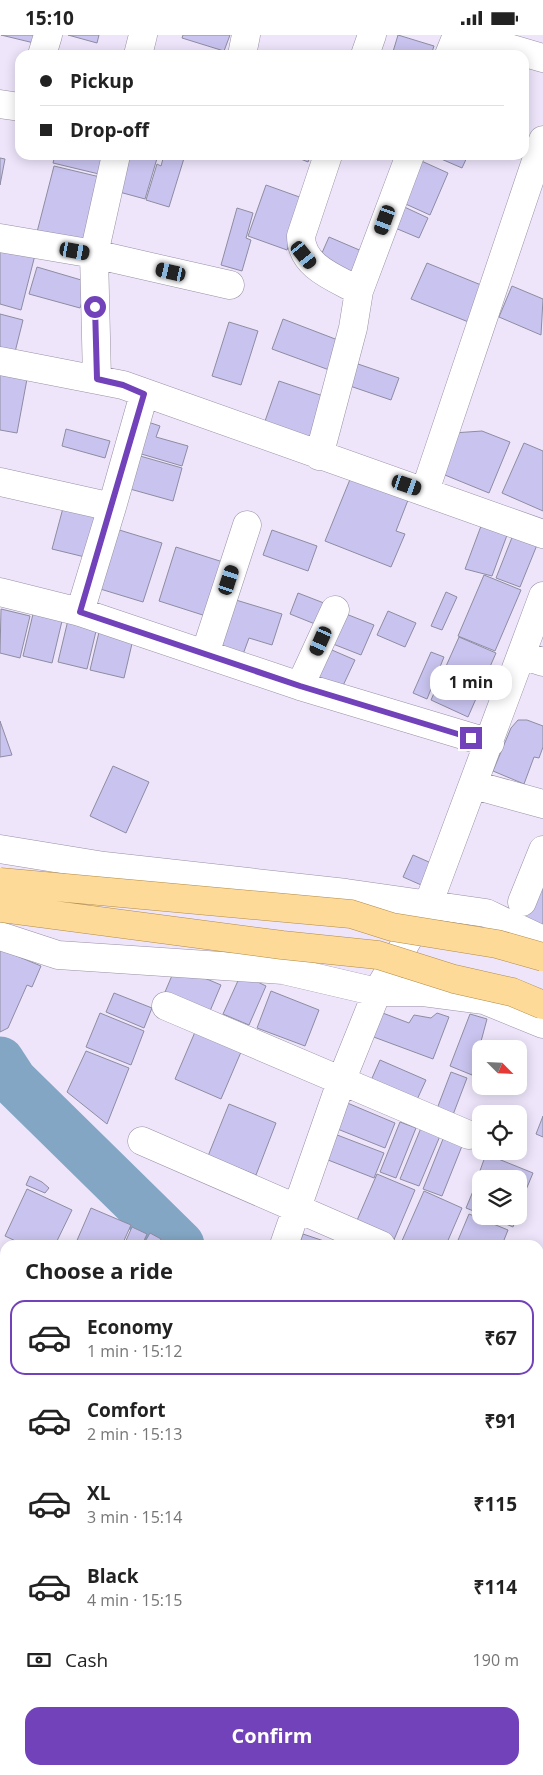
<!DOCTYPE html>
<meta charset="utf-8">
<style>
:root{--surface:#fff;--page:#f2f2f2;--text:#222;--muted:#767676;--line:#e0e0e0;--accent:#7142ba}
body{margin:0;font-family:"Open Sans",sans-serif;background:var(--page);color:var(--text);height:100vh;display:flex;flex-direction:column;font-size:19px;white-space:nowrap}
*{box-sizing:border-box;margin:0}
p{font-size:16px;color:var(--muted)}
.icon{flex:none;width:28px;height:28px;fill:none;stroke:currentColor;stroke-width:2;stroke-linecap:round;stroke-linejoin:round}
.map{position:relative;flex:1;overflow:hidden}
.side{position:absolute;left:0px;top:1205px;width:544px;height:535px;display:flex;flex-direction:column;background:var(--surface);border-radius:15px 15px 0 0;box-shadow:0 2px 12px #0003}
.side>*{flex:none}
.hud{position:absolute;left:15px;top:15px;width:514px;height:110px;border-radius:15px;box-shadow:0 2px 12px #0003;display:grid;align-content:center;height:110px;padding:0 25px;background:var(--surface)}
.needle{width:32px;rotate:114deg}
.tools{position:absolute;left:472px;top:1005px;display:grid;gap:10px}
.tools a{display:grid;place-items:center;width:55px;height:55px;border-radius:10px;background:var(--surface);box-shadow:0 2px 12px #0003;font-size:25px}
.end{position:absolute;width:22px;height:22px;margin:-11px;border:6px solid #7142ba;background:#fff;box-shadow:0 0 0 2px #fff}
.from{border-radius:50%}
.bubble{position:absolute;height:35px;border-radius:15px;background:var(--surface);box-shadow:0 2px 12px #0003;font-size:16px;font-weight:700;line-height:35px;text-align:center}
.car{position:absolute;width:15px;height:30px;margin:-15px -8px;border-radius:6px;box-shadow:0 0 4px 1px #0007;background:linear-gradient(#222 24%,#8ab4d8 0 40%,#222 0 76%,#8ab4d8 0 86%,#222 0)}
.hud b{display:flex;align-items:center;gap:18px;height:48px;font-size:19px}
.hud b+b{border-top:1px solid var(--line)}
.hud i{width:12px;height:12px;background:var(--text)}
ul{padding:0;list-style:none}
li{display:flex;align-items:center;gap:15px;height:75px;margin:0 10px 8px;padding:0 15px;border:2px solid transparent;border-radius:15px}
li div{flex:1}
li b{display:block;font-size:19px}
li em{font-style:normal;font-weight:700}
li.on{border-color:var(--accent)}
li>.icon{width:45px;height:45px;stroke-width:1.5}
h2{padding:0 25px;font-size:22px;line-height:60px}
.pay{display:flex;align-items:center;gap:12px;height:55px;padding:0 25px;font-size:19px}
.pay p{margin-inline-start:auto}
.action{display:flex;gap:10px;margin-top:auto;padding:10px 25px}
.action a{flex:1;height:58px;border-radius:15px;background:var(--accent);color:#fff;font-size:20px;font-weight:700;line-height:58px;text-align:center}
.status{display:flex;justify-content:space-between;align-items:center;height:35px;padding:0 25px;background:var(--surface);direction:ltr}
.status svg{height:14px;fill:currentColor}
.map>svg:first-child{display:block}
.lines{fill:none;stroke-linecap:round;stroke-linejoin:round}
.river{stroke:#82a6c4;stroke-width:49}
.building{fill:#c9c4ef;stroke:#8e8ca1}
.minor-casing{stroke:#9990a4;stroke-width:29}
.minor{stroke:#fff;stroke-width:28}
.major-bridge-casing{stroke:#b38c46;stroke-width:29;stroke-linecap:butt}
.major-bridge{stroke:#feda98;stroke-width:28}
.route{stroke:#7142ba;stroke-width:6}
</style>
<div class="status"><b>15:10</b><svg viewBox="0 0 49 12"><path d="M0 12V9h3v3zM5 12V6h3v6zM10 12V3h3v9zM15 12V0h3v12zM26 1h20v11H26zM47 4h2v5h-2z"/></svg></div>
<div class="map">
<svg width="543" height="1740" viewBox="0 0 543 1740">
<rect width="100%" height="100%" fill="#eee5fb"/>
<g class="lines">
<!-- river -->
<path class="river" d="M0,1026L13,1046L180,1210
M539,1411L543,1415"/>
</g>
<!-- building -->
<path class="building" d="M1,0H36L34,8Z
M68,0H99L97,8Z
M183,0H230L224,16L182,3Z
M398,0L434,11L431,20H392Z
M55,120H108L103,140L53,128Z
M121,120H158L145,164L112,155Z
M164,120H185L169,172L146,165L157,129L161,131Z
M291,120H311L308,127Z
M432,120H468L462,133Z
M0,123L5,124L0,150Z
M417,124L448,138L430,180L399,166Z
M54,131L100,142L82,213L36,201Z
M266,150L305,164L287,215L248,201Z
M398,169L428,183L419,203L388,190Z
M237,173L253,178L246,203L251,205L242,236L221,230Z
M329,202L364,217L354,242L318,227Z
M0,212L35,220L21,275L0,269Z
M427,228L486,252L471,288L411,264Z
M37,232L88,247L80,273L29,259Z
M512,251L543,264L541,300L499,282Z
M0,279L23,285L15,317L0,313Z
M283,284L343,307L332,336L272,314Z
M229,287L258,296L241,350L212,341Z
M355,328L399,343L391,365L347,350Z
M0,340L27,344L17,398L0,395Z
M279,346L329,363L314,406L264,389Z
M148,387L160,391L156,402L188,411L182,431L138,418Z
M66,394L110,406L105,423L62,411Z
M482,396L510,407L489,458L440,438L453,398Z
M524,408L543,416V476L502,458Z
M140,421L182,433L173,466L130,454Z
M353,437L410,460L396,496L405,499L391,532L325,506Z
M63,473L99,483L89,523L52,514Z
M484,483L510,492L492,541L465,534Z
M116,494L162,508L143,567L97,553Z
M272,495L317,511L308,536L263,520Z
M513,500L537,510L520,552L496,543Z
M176,512L226,528L209,582L159,566Z
M484,540L521,555L495,616L458,601Z
M446,557L457,562L442,595L431,591Z
M298,558L329,570L320,591L290,579Z
M226,562L282,579L272,610L249,603L242,622L210,612Z
M1,574L30,581L20,623L0,618Z
M388,576L416,588L405,612L377,600Z
M341,577L374,590L361,620L328,607Z
M33,579L62,586L52,628L23,621Z
M68,585L97,592L87,634L58,627Z
M100,593L134,600L124,643L90,635Z
M459,602L496,618L468,682L431,665Z
M325,612L355,625L340,657L310,644Z
M431,617L444,622L427,664L413,658Z
M518,685H527L543,691V712L539,723L534,722L524,749L493,736L511,693Z
M0,686L12,720L0,722Z
M113,731L149,747L126,798L90,781Z
M413,820L438,831L428,853L403,842Z
M543,828V895L521,886Z
M0,914L41,931L32,952L27,950L8,993L0,997Z
M176,931L221,950L210,976L165,957Z
M241,939L266,951L249,990L223,979Z
M271,956L319,975L305,1011L257,993Z
M114,958L152,973L144,993L106,977Z
M380,977L409,988L414,980L431,983L437,978L449,982L433,1024L371,1001Z
M100,978L144,996L131,1030L86,1012Z
M470,979L487,984L472,1040L450,1031Z
M198,990L244,1010L221,1064L175,1044Z
M86,1016L129,1033L107,1089L67,1057Z
M380,1025L426,1045L415,1069L369,1050Z
M451,1037L467,1043L451,1085L435,1079Z
M345,1067L395,1088L385,1113L335,1093Z
M229,1069L276,1088L256,1140L208,1121Z
M543,1081V1102L536,1099Z
M400,1087L416,1093L396,1143L380,1137Z
M421,1093L440,1101L419,1151L400,1144Z
M332,1098L384,1118L374,1143L323,1123Z
M443,1104L462,1111L442,1161L423,1154Z
M486,1119L533,1138L523,1162L519,1161V1144L481,1145L477,1144Z
M377,1139L415,1155L393,1207L355,1190Z
M30,1141L42,1147L49,1153L45,1158L26,1150Z
M476,1149L481,1151V1179L466,1173Z
M27,1154L72,1175L55,1210H24L5,1201Z
M424,1156L462,1173L446,1210H407L401,1208Z
M91,1173L131,1190L122,1210H75Z
M469,1179L508,1195L502,1210H456Z
M487,1181H517L513,1192Z
M132,1192L147,1199L142,1210H124Z
M150,1198L161,1204L158,1210H143Z
M303,1199L327,1207L326,1210H299Z
M1,1302L5,1303V1333L0,1330Z
M0,1334L5,1336V1372L0,1370Z
M543,1459V1497L539,1498V1460Z
M159,1735H187L185,1740H157Z
M209,1735H221L219,1740H206Z
M294,1735H318L319,1740H289L288,1737Z
M469,1735H505L506,1740H470Z"/>
<g class="lines">
<!-- minor casing -->
<g class="minor-casing">
<path id="minor" d="M464,0L543,23
M42,20L48,0
M138,20L143,0
M242,20L246,0
M365,20L372,0
M449,20L457,0
M0,69L20,72
M328,120L301,201C301,232 336,243 359,256
M0,203L94,219L230,250
M0,326L123,350L543,499
M97,344L94,219L116,120
M319,421L353,293L359,256L410,120
M0,447L112,472L144,359
M425,456L543,105
M0,557L80,577L300,651L490,708
M80,577L112,472
M205,619L247,490
M521,620L543,627
M300,651L335,575
M474,750L543,769
M0,814L104,831L346,858L486,878L543,905
M522,867L543,815
M0,901L58,920L283,935L377,957H423L484,965L543,989
M166,971L469,1100
M142,1106L381,1210
M284,1210L342,1044L377,957L428,870L543,561
M0,1274L5,1262
M539,1515H540
M0,1544L5,1547
M539,1611L543,1610
M0,1626L5,1615
M539,1699L543,1698
M0,1715L5,1717
M41,1735L51,1740
M383,1740L402,1735"/>
</g>
<!-- minor -->
<use href="#minor" class="minor"/>
<!-- major-bridge casing -->
<g class="major-bridge-casing">
<path id="major-bridge" d="M0,847L351,879L392,892L497,909L543,922
M0,873L282,910L378,920L454,944L512,957L543,970"/>
</g>
<!-- major-bridge -->
<use href="#major-bridge" class="major-bridge"/>
</g>
<g class="lines">
<!-- route -->
<path class="route" d="M95,272L97,344L123,350L144,359L80,577L300,651L471,703"/>
</g>
</svg>
<div class="tools">
<a><svg class="needle" viewBox="-14 -14 28 28"><path d="M0-13l5 13h-10z" fill="#e53935"/><path d="M0 13l5-13h-10z" fill="#767676"/></svg></a>
<a><svg class="icon" aria-label="locate" viewBox="0 0 24 24"><circle cx="12" cy="12" r="6"/><path d="M12 2v4M12 18v4M2 12h4M18 12h4"/></svg></a>
<a><svg class="icon" aria-label="layers" viewBox="0 0 24 24"><path d="M12 4l9 5-9 5-9-5zM3 14l9 5 9-5"/></svg></a>
</div>
<i class="end from" style="left:95px;top:272px"></i>
<i class="end" style="left:471px;top:703px"></i>
<div class="bubble" style="left:430px;top:630px;width:82px">1 min</div>
<i class="car" style="left:385px;top:185px;rotate:200deg"></i>
<i class="car" style="left:75px;top:216px;rotate:100deg"></i>
<i class="car" style="left:304px;top:220px;rotate:141deg"></i>
<i class="car" style="left:171px;top:237px;rotate:283deg"></i>
<i class="car" style="left:407px;top:450px;rotate:109deg"></i>
<i class="car" style="left:229px;top:545px;rotate:18deg"></i>
<i class="car" style="left:321px;top:606px;rotate:204deg"></i>
<div class="hud">
<b><i class="from"></i>Pickup</b>
<b><i></i>Drop-off</b>
</div>
<section class="side">
<h2>Choose a ride</h2>
<ul>
<li class="on"><svg class="icon" aria-label="car" viewBox="0 0 24 24"><path d="M5 17H2v-5l4-1 3-4h7l3 4 3 1v5h-3M9 17h6M6 11h13"/><circle cx="7" cy="17" r="2"/><circle cx="17" cy="17" r="2"/></svg><div><b>Economy</b><p>1 min · 15:12</p></div><em>₹67</em></li>
<li><svg class="icon" aria-label="car" viewBox="0 0 24 24"><path d="M5 17H2v-5l4-1 3-4h7l3 4 3 1v5h-3M9 17h6M6 11h13"/><circle cx="7" cy="17" r="2"/><circle cx="17" cy="17" r="2"/></svg><div><b>Comfort</b><p>2 min · 15:13</p></div><em>₹91</em></li>
<li><svg class="icon" aria-label="car" viewBox="0 0 24 24"><path d="M5 17H2v-5l4-1 3-4h7l3 4 3 1v5h-3M9 17h6M6 11h13"/><circle cx="7" cy="17" r="2"/><circle cx="17" cy="17" r="2"/></svg><div><b>XL</b><p>3 min · 15:14</p></div><em>₹115</em></li>
<li><svg class="icon" aria-label="car" viewBox="0 0 24 24"><path d="M5 17H2v-5l4-1 3-4h7l3 4 3 1v5h-3M9 17h6M6 11h13"/><circle cx="7" cy="17" r="2"/><circle cx="17" cy="17" r="2"/></svg><div><b>Black</b><p>4 min · 15:15</p></div><em>₹114</em></li>
</ul>
<div class="pay"><svg class="icon" aria-label="cash" viewBox="0 0 24 24"><path d="M3 7h18v10H3z"/><circle cx="12" cy="12" r="2"/></svg>Cash<p>190 m</p></div>
<div class="action"><a>Confirm</a></div>
</section>
</div>
